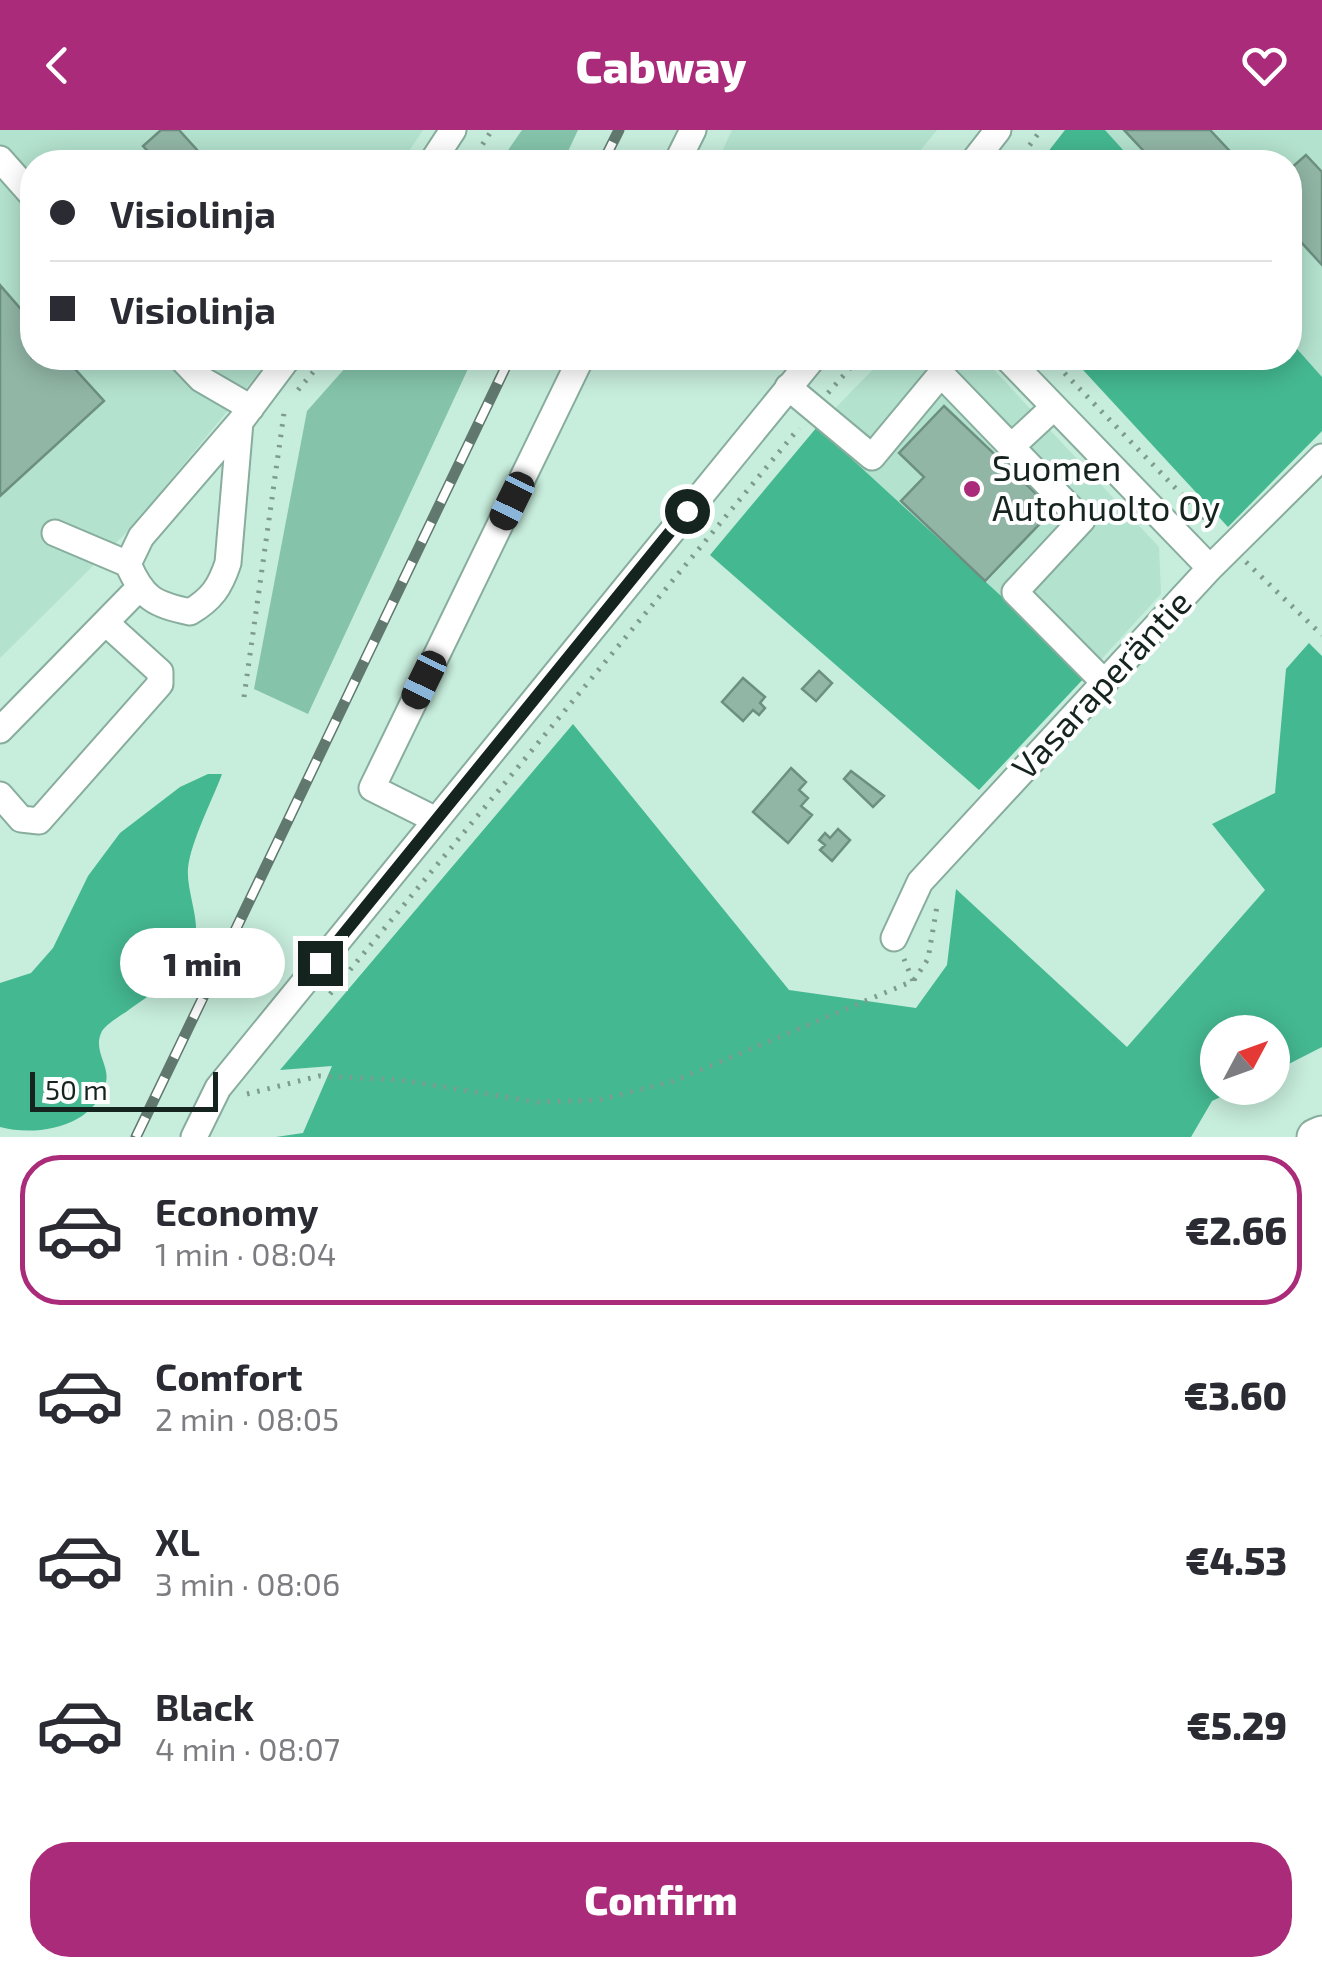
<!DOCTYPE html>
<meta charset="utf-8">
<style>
:root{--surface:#fff;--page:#f7f7f7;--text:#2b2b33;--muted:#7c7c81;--line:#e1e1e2;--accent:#aa2b7a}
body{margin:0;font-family:"Exo 2",sans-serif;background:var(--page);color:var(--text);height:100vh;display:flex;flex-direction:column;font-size:38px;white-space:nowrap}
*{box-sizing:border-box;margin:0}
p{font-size:32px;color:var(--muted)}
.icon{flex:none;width:55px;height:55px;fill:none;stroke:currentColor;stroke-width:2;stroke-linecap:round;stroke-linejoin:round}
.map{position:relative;height:1007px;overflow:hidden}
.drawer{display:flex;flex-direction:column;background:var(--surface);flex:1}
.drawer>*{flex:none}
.banner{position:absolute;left:20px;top:20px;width:1282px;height:220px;border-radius:40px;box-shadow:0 5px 25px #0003;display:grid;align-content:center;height:220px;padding:0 30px;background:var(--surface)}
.needle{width:65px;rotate:49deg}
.buttons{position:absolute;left:1200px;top:885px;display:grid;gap:20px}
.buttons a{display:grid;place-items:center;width:90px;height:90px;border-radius:50%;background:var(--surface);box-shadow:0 5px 25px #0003;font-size:50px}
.scale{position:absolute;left:30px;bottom:25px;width:188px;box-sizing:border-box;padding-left:10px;border:5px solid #16241f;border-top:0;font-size:28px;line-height:35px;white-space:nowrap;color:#16241f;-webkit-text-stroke:8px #fff;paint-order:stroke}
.end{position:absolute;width:45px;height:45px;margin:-22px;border:12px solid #16241f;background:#fff;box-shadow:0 0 0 5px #fff}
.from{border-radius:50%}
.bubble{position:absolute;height:70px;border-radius:35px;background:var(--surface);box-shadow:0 5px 25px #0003;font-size:32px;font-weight:800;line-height:70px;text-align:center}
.car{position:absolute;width:30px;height:60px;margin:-30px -15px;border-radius:12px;box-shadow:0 0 8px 2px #0007;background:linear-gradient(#222 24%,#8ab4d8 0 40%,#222 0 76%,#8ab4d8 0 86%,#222 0)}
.banner b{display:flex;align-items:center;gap:35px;height:95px;font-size:38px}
.banner b+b{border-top:2px solid var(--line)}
.banner i{width:25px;height:25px;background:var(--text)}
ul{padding:18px 0 0;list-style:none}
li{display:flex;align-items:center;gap:30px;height:150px;margin:0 20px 15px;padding:0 10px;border:5px solid transparent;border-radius:40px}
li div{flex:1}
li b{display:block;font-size:38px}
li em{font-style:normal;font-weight:800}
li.active{border-color:var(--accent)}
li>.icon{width:90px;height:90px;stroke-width:1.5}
.action{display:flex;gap:20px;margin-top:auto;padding:20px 30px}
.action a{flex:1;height:115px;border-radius:40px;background:var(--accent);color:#fff;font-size:40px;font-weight:800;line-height:115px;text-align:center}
header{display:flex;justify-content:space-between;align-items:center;height:130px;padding:0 30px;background:var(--accent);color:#fff;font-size:45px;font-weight:800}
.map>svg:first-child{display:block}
.built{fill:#b3e2ce}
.green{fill:#85c4ab}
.forest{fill:#44b891}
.building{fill:#91b6a6;stroke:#6c8f81;stroke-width:2.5}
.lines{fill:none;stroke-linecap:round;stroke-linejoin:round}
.minor-casing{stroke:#88ad9d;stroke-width:29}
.highway-casing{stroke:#88ad9d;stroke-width:39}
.path{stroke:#7e9b8f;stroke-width:5;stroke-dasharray:2.5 8;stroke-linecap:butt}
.minor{stroke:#fff;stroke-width:25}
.highway{stroke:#fff;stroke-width:35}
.rail-casing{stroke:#60786e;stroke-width:11}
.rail{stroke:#fff;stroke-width:8;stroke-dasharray:22;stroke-linecap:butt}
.route{stroke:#16241f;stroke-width:12}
.poi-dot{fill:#aa2b7a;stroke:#fff;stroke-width:4}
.labels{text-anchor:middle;stroke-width:8;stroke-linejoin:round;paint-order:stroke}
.poi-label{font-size:35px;fill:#16241f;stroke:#fff;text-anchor:start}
.street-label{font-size:35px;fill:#16241f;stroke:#fff}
</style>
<header><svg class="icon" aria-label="back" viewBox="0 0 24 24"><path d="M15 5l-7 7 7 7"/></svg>Cabway<svg class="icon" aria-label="heart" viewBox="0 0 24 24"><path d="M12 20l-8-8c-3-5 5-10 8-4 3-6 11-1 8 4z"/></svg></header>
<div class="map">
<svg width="1322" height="1007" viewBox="0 0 1322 1007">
<rect width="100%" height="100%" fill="#c7eddc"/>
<!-- built -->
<path class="built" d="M0,0H423L402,32H32V228H271L132,397L0,528Z
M732,0H937L911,32H717Z
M1105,0H1322V247L1290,211V32H1134Z
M884,228H983L1159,417L1161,464L1087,545L817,297Z"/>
<!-- green -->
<path class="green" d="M522,0H578L563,32H500Z
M354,228H473L308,584L254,559L307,281Z"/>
<!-- forest -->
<path class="forest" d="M1065,0H1105L1134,32H1040Z
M1290,211L1322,247V301L1228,397L1072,228H1290Z
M817,297L1087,545L979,660L710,425Z
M1309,513L1322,526V917L1273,942L1272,902H1218V958H1240L1212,971L1191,1007H276L303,1003L332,936L280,940L573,594L789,860L916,878L947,835L956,759L1127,917L1265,760L1212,694L1275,663L1286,539Z
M208,644H222C212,671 191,711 188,738C186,764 204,796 192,820C180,847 149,865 126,882C118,887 107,894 102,901C92,920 110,935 106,952C95,997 38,1007 0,997V853L31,843L53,818L88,746L120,703L180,657Z"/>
<!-- building -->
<path class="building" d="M161,0H179L208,32H158L143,16Z
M1124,0H1210L1240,32H1154Z
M1306,25L1322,42V135L1290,100V39Z
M0,155L32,192V228H65L104,271L0,366Z
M944,276L1053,380L985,451L901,371L924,347L899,323Z
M819,541L832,553L816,571L802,559Z
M743,548L765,567L760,573L765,578L759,585L753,580L743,591L722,572Z
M791,638L806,652L799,660L808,668L801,676L812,685L788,713L753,682Z
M851,641L884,666L873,677L844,649Z
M838,699L850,710L832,731L820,720L825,715L819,710L825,703L830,708Z"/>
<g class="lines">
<!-- minor casing -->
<g class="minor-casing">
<path id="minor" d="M0,29L32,65
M432,32L453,0
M677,32L693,0
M973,32L998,0
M181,228L201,249L251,278
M788,257L872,327L941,244L1082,390L1015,462L1104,552
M240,292L228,433C220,457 212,469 190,482C154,474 143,469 128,434L141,407L240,292L288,228
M1012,316L1054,277
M55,403L128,434
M1210,438L1322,327
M0,600L139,458
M0,665L21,689L39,691L160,554V542L106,493
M436,690L372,658L581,228
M894,808L920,752L1210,438L1007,228
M194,1007L218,958L813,228"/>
</g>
<!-- highway casing -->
<g class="highway-casing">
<path id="highway" d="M1315,1007L1322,1004"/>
</g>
<!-- path -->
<path class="path" d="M471,32L492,0
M1017,32L1041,0
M1050,228L1214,398
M298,260L325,228
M828,263L859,228
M1246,432L1322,505
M244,567L285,276
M914,850L928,829L937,776
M330,864L799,298
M247,964L319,946L401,950L537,972L599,970L674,951L913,851L904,829"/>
<!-- minor -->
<use href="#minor" class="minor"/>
<!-- highway -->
<use href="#highway" class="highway"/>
<!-- rail casing -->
<g class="rail-casing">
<path id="rail" d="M603,32L619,0
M136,1007L510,228"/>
</g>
<!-- rail -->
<use href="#rail" class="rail"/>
</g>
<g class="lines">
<!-- route -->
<path class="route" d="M320,833L687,381"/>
</g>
<!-- markers -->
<circle class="poi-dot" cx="972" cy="359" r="10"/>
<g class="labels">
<!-- poi labels -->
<g class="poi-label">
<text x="992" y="351">Suomen<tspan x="992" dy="40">Autohuolto Oy</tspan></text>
</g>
<!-- street labels -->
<g class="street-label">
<text transform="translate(1102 555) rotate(-47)" y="12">Vasaraperäntie</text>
</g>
</g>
</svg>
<div class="buttons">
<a><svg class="needle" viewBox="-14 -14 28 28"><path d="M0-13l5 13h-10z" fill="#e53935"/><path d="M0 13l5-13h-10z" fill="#7c7c81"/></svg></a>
</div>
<div class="scale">50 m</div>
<i class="end from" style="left:687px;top:381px"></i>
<i class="end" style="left:320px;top:833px"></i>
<div class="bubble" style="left:120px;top:798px;width:165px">1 min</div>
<i class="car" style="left:512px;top:371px;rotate:206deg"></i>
<i class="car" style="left:424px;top:550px;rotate:206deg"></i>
<div class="banner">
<b><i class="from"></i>Visiolinja</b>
<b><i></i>Visiolinja</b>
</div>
</div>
<section class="drawer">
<ul>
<li class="active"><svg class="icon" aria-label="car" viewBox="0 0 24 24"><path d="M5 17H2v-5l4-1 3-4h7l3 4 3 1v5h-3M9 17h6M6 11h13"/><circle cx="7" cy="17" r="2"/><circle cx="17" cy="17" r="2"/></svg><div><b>Economy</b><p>1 min · 08:04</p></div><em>€2.66</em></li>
<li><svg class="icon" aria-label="car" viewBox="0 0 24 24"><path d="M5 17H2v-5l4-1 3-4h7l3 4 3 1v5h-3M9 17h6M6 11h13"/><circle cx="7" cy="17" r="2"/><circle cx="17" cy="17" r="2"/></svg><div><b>Comfort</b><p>2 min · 08:05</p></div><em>€3.60</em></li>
<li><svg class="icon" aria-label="car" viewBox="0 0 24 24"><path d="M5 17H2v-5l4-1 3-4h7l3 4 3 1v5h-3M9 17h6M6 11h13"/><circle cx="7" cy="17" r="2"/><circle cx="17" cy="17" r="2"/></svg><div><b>XL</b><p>3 min · 08:06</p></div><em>€4.53</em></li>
<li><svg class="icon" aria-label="car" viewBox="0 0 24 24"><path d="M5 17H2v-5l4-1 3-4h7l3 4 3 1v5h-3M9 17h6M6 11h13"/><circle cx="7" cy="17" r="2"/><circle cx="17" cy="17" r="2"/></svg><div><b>Black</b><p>4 min · 08:07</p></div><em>€5.29</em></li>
</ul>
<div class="action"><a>Confirm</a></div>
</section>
